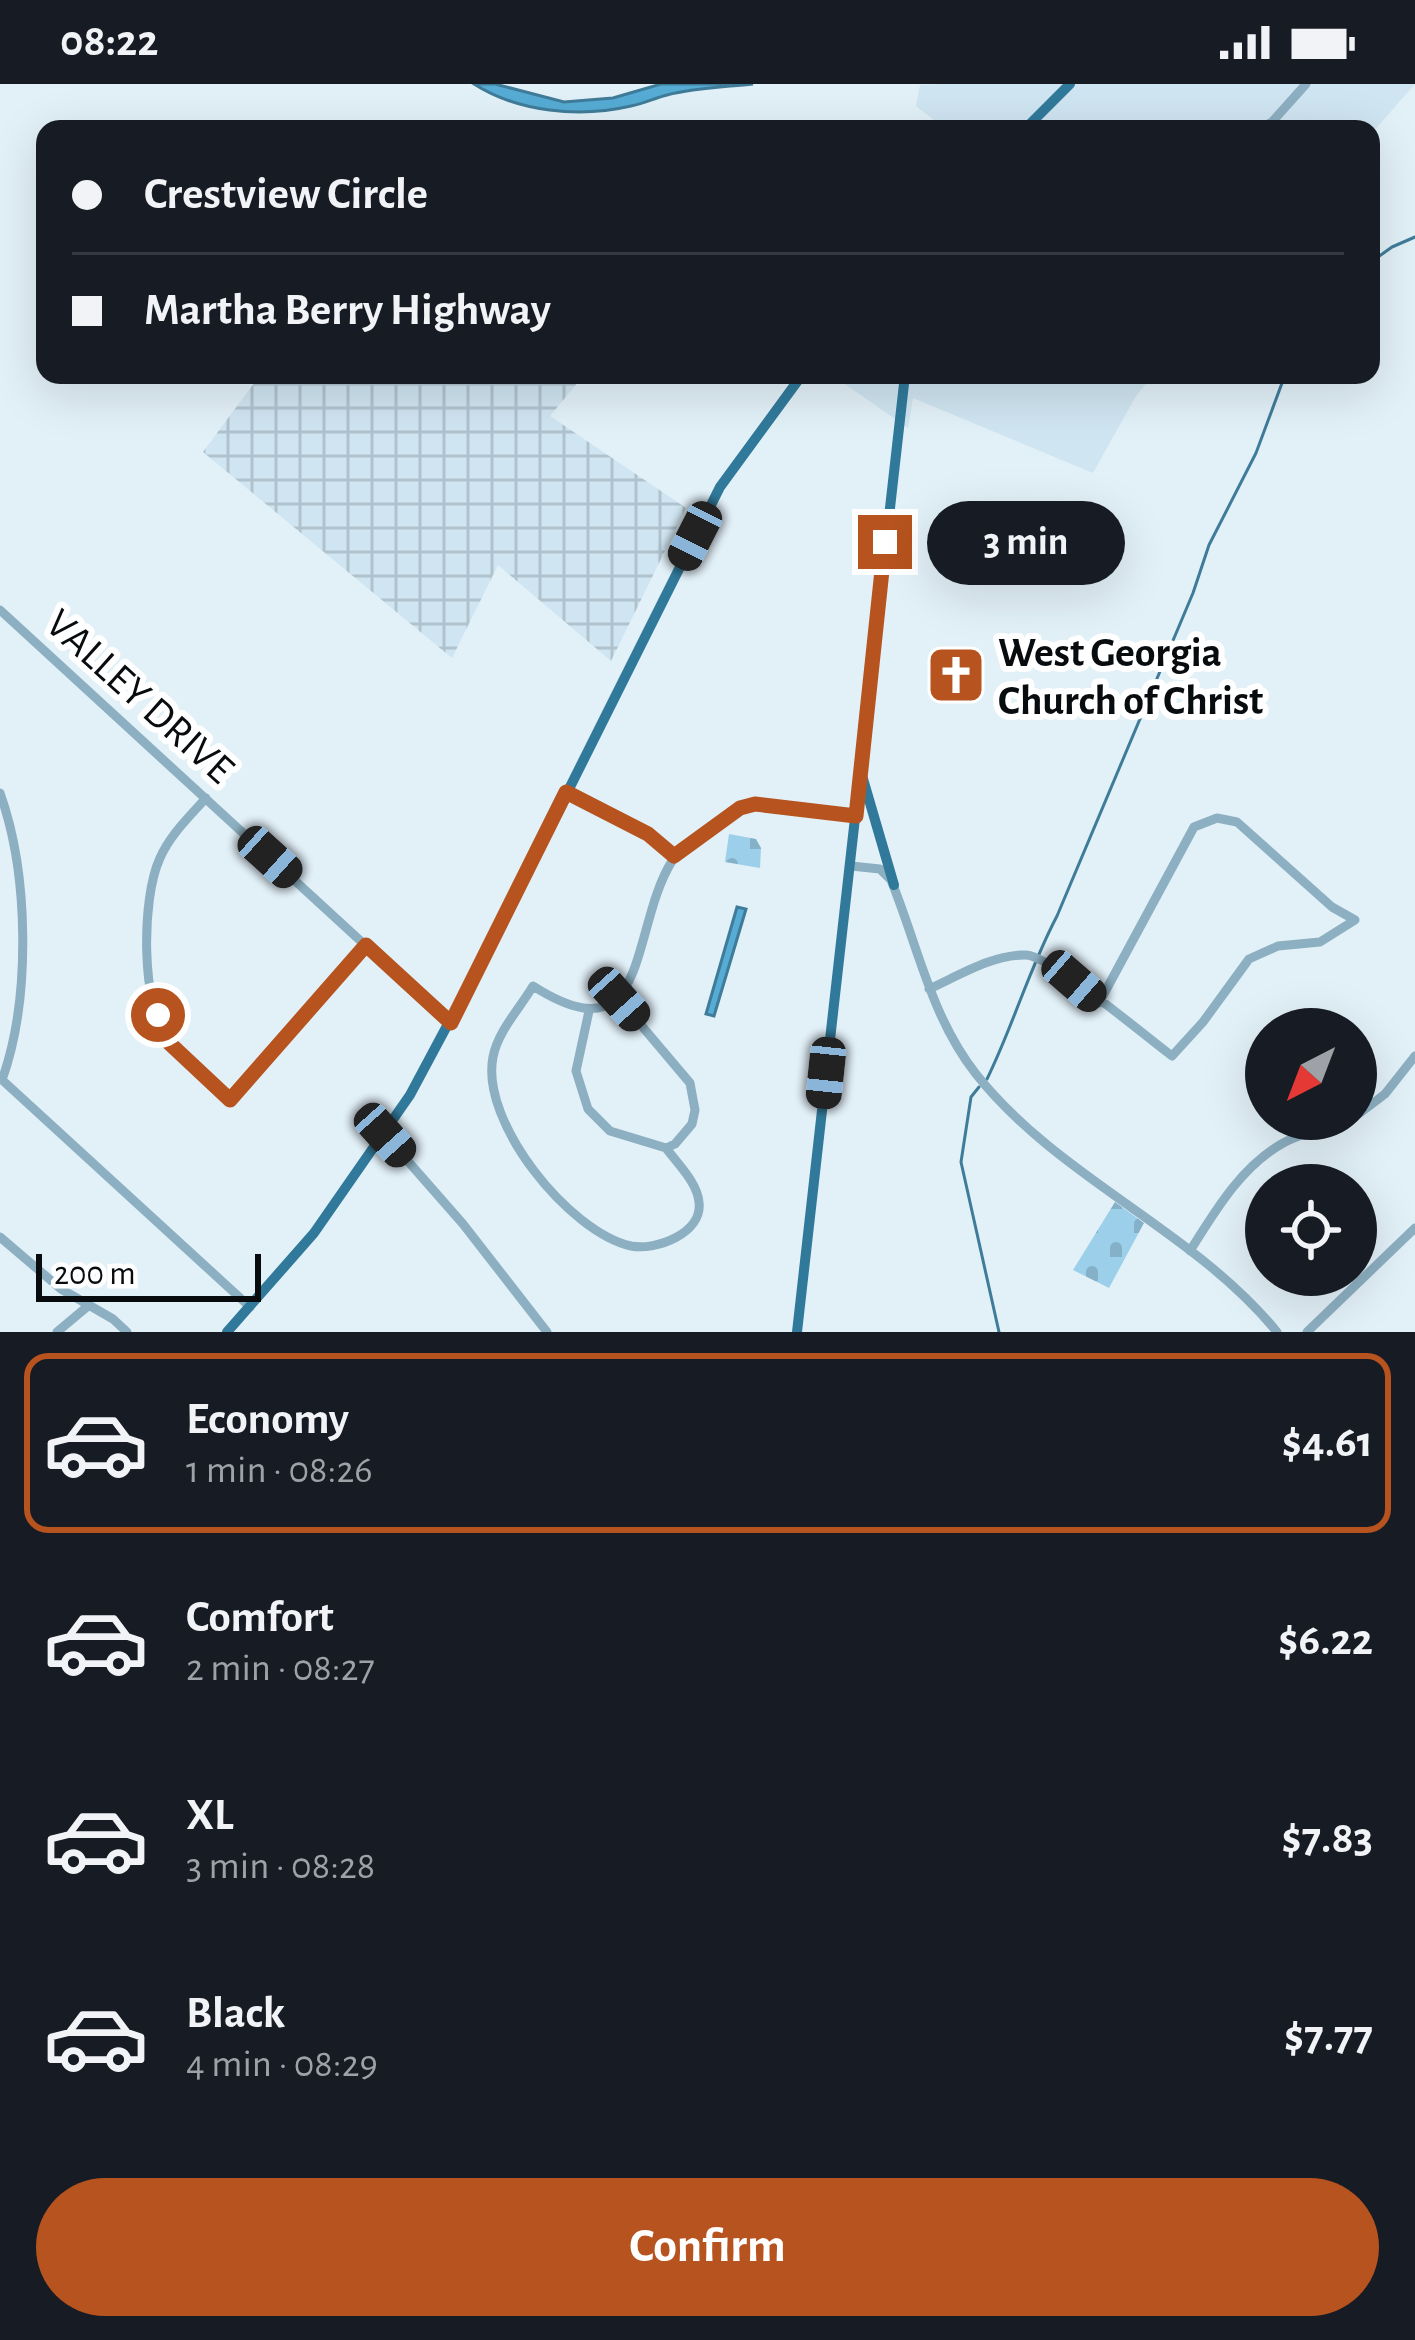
<!DOCTYPE html>
<meta charset="utf-8">
<style>
:root{--surface:#171b24;--page:#20242c;--text:#f1f3f6;--muted:#9ea1a6;--line:#363941;--accent:#b6531e}
body{margin:0;font-family:"Alegreya Sans",sans-serif;background:var(--page);color:var(--text);height:100vh;display:flex;flex-direction:column;font-size:45px;white-space:nowrap}
*{box-sizing:border-box;margin:0}
p{font-size:39px;color:var(--muted)}
.icon{flex:none;width:66px;height:66px;fill:none;stroke:currentColor;stroke-width:2;stroke-linecap:round;stroke-linejoin:round}
.map{position:relative;height:1248px;overflow:hidden}
.panel{display:flex;flex-direction:column;background:var(--surface);flex:1}
.panel>*{flex:none}
.top-card{position:absolute;left:36px;top:36px;width:1344px;height:264px;border-radius:24px;box-shadow:0 12px 48px #0002;display:grid;align-content:center;height:264px;padding:0 36px;background:var(--surface)}
.needle{width:78px;rotate:222deg}
.buttons{position:absolute;left:1245px;top:924px;display:grid;gap:24px}
.buttons a{display:grid;place-items:center;width:132px;height:132px;border-radius:50%;background:var(--surface);box-shadow:0 12px 48px #0002;font-size:60px}
.scale{position:absolute;left:36px;bottom:30px;width:225px;box-sizing:border-box;padding-left:12px;border:6px solid #080c0e;border-top:0;font-size:33px;line-height:42px;white-space:nowrap;color:#080c0e;-webkit-text-stroke:9px #fff;paint-order:stroke}
.end{position:absolute;width:54px;height:54px;margin:-27px;border:15px solid #b6531e;background:#fff;box-shadow:0 0 0 6px #fff}
.from{border-radius:50%}
.bubble{position:absolute;height:84px;border-radius:42px;background:var(--surface);box-shadow:0 12px 48px #0002;font-size:39px;font-weight:700;line-height:84px;text-align:center}
.car{position:absolute;width:36px;height:72px;margin:-36px -18px;border-radius:15px;box-shadow:0 0 9px 3px #0007;background:linear-gradient(#222 24%,#8ab4d8 0 40%,#222 0 76%,#8ab4d8 0 86%,#222 0)}
.top-card b{display:flex;align-items:center;gap:42px;height:114px;font-size:45px}
.top-card b+b{border-top:3px solid var(--line)}
.top-card i{width:30px;height:30px;background:var(--text)}
ul{padding:21px 0 0;list-style:none}
li{display:flex;align-items:center;gap:36px;height:180px;margin:0 24px 18px;padding:0 12px;border:6px solid transparent;border-radius:24px}
li div{flex:1}
li b{display:block;font-size:45px}
li em{font-style:normal;font-weight:700}
li.active{border-color:var(--accent)}
li>.icon{width:108px;height:108px;stroke-width:1.5}
.button{display:flex;gap:24px;margin-top:auto;padding:24px 36px}
.button a{flex:1;height:138px;border-radius:72px;background:var(--accent);color:#fff;font-size:48px;font-weight:700;line-height:138px;text-align:center}
.status{display:flex;justify-content:space-between;align-items:center;height:84px;padding:0 60px;background:var(--surface);direction:ltr}
.status svg{height:33px;fill:currentColor}
.map>svg:first-child{display:block}
.built{fill:#cfe5f1}
.industrial{fill:url(#industrial-grid)}
.cemetery{fill:url(#cemetery-stones)}
.water{fill:#56acd5;stroke:#3f7c99;stroke-width:3}
.lines{fill:none;stroke-linecap:round;stroke-linejoin:round}
.stream{stroke:#3f7c99;stroke-width:3}
.minor{stroke:#8cafc1;stroke-width:9}
.major{stroke:#31799a;stroke-width:10}
.route{stroke:#b6531e;stroke-width:15}
.labels{text-anchor:middle;stroke-width:12;stroke-linejoin:round;paint-order:stroke}
.poi-label{font-size:42px;font-weight:bold;fill:#080c0e;stroke:#fff;text-anchor:start}
.street-label{font-size:42px;fill:#080c0e;stroke:#fff}
</style>
<div class="status"><b>08:22</b><svg viewBox="0 0 49 12"><path d="M0 12V9h3v3zM5 12V6h3v6zM10 12V3h3v9zM15 12V0h3v12zM26 1h20v11H26zM47 4h2v5h-2z"/></svg></div>
<div class="map">
<svg width="1415" height="1248" viewBox="0 0 1415 1248">
<defs>
<pattern id="industrial-grid" width="8" height="8" patternUnits="userSpaceOnUse" patternTransform="scale(3)"><rect width="8" height="8" fill="#cfe5f1"/><path d="M0 4h8M4 0v8" fill="none" stroke="#b0c3cd"/></pattern>
<pattern id="cemetery-stones" width="16" height="16" patternUnits="userSpaceOnUse" patternTransform="scale(3)"><rect width="16" height="16" fill="#9ccfea"/><path d="M2 7V4a2 2 0 0 1 4 0v3zM10 15v-3a2 2 0 0 1 4 0v3z" fill="#85b1c8"/></pattern>
</defs>
<rect width="100%" height="100%" fill="#e2f0f8"/>
<!-- built -->
<path class="built" d="M941,0H1415L1371,50V45H945L916,22L920,1Z
M832,291H1153L1136,312L1093,389L913,314L908,344Z"/>
<!-- industrial -->
<path class="industrial" d="M260,291H584L550,332L686,424L611,577L498,481L452,574L203,368Z"/>
<!-- cemetery -->
<path class="cemetery" d="M729,750L756,755L761,764L760,784L725,778Z
M1115,1118L1144,1139L1109,1204L1073,1186Z"/>
<!-- water -->
<path class="water" d="M474,0H495L564,18L613,14L661,0H753C725,3 694,4 667,11C655,14 643,20 631,22C579,34 518,28 474,0Z
M737,823L746,825L714,932L706,930Z"/>
<g class="lines">
<!-- stream -->
<path class="stream" d="M1371,178L1392,163L1415,153
M987,995C1013,942 1029,885 1057,832L1193,509L1209,461L1256,369L1285,291
M979,1003L971,1013L961,1078L999,1248"/>
<!-- minor -->
<path class="minor" d="M1260,45L1272,38L1306,0
M0,526L450,939
M566,708L648,750L674,772
M0,709C29,790 31,915 2,996
M206,714C189,733 170,751 160,774C141,815 141,921 168,958C184,980 210,998 230,1016L366,861
M851,782L880,785L891,796C918,862 931,933 976,990C1059,1095 1193,1145 1277,1248
M929,905C958,892 993,870 1026,871C1051,872 1145,952 1172,972L1203,938L1249,875L1278,862L1320,858L1355,836L1332,823L1237,738L1217,734L1194,743L1099,919
M589,927L576,987L588,1025L610,1047L666,1064L675,1060L692,1040L695,1026L690,999L619,915
M0,994L250,1223
M1356,1032L1385,1010L1415,972
M385,1051L463,1140L547,1248
M666,1064C677,1079 697,1098 699,1118C703,1149 656,1167 631,1162C569,1148 480,1038 493,973C498,947 520,924 533,902C651,977 629,846 672,777C684,758 733,725 755,720L856,732
M0,1153L61,1205L113,1235L127,1248
M1190,1167C1215,1127 1242,1081 1285,1058C1304,1048 1328,1044 1349,1035
M57,1248L88,1222
M1307,1248L1415,1144"/>
<!-- major -->
<path class="major" d="M1025,45L1070,0
M863,695L894,801
M227,1248L314,1149L410,1011L503,837L720,403L802,291
M797,1248L905,291"/>
</g>
<g class="lines">
<!-- route -->
<path class="route" d="M158,931L166,956L230,1016L366,861L451,939L566,708L648,750L674,772L740,724L755,720L856,732L885,458"/>
</g>
<!-- icons -->
<defs>
<g id="church-square" transform="scale(3)"><rect x="-9" y="-9" width="18" height="18" rx="4" fill="#b6531e" stroke="#fff"/><path d="M-1.2-6h2.4v3.5h3.3v2.4h-3.3V6h-2.4V-.1h-3.3v-2.4h3.3Z" fill="#fff"/></g>
</defs>
<g fill-rule="evenodd">
<use href="#church-square" x="956" y="591"/>
</g>
<g class="labels">
<!-- poi labels -->
<g class="poi-label">
<text x="998" y="582">West Georgia<tspan x="998" dy="48">Church of Christ</tspan></text>
</g>
<!-- street labels -->
<g class="street-label">
<text transform="translate(141 611) rotate(42)" y="15">VALLEY DRIVE</text>
</g>
</g>
</svg>
<div class="buttons">
<a><svg class="needle" viewBox="-14 -14 28 28"><path d="M0-13l5 13h-10z" fill="#e53935"/><path d="M0 13l5-13h-10z" fill="#9ea1a6"/></svg></a>
<a><svg class="icon" aria-label="locate" viewBox="0 0 24 24"><circle cx="12" cy="12" r="6"/><path d="M12 2v4M12 18v4M2 12h4M18 12h4"/></svg></a>
</div>
<div class="scale">200 m</div>
<i class="end from" style="left:158px;top:931px"></i>
<i class="end" style="left:885px;top:458px"></i>
<div class="bubble" style="left:927px;top:417px;width:198px">3 min</div>
<i class="car" style="left:695px;top:452px;rotate:207deg"></i>
<i class="car" style="left:270px;top:773px;rotate:132deg"></i>
<i class="car" style="left:1074px;top:897px;rotate:131deg"></i>
<i class="car" style="left:619px;top:915px;rotate:138deg"></i>
<i class="car" style="left:826px;top:989px;rotate:186deg"></i>
<i class="car" style="left:385px;top:1051px;rotate:138deg"></i>
<div class="top-card">
<b><i class="from"></i>Crestview Circle</b>
<b><i></i>Martha Berry Highway</b>
</div>
</div>
<section class="panel">
<ul>
<li class="active"><svg class="icon" aria-label="car" viewBox="0 0 24 24"><path d="M5 17H2v-5l4-1 3-4h7l3 4 3 1v5h-3M9 17h6M6 11h13"/><circle cx="7" cy="17" r="2"/><circle cx="17" cy="17" r="2"/></svg><div><b>Economy</b><p>1 min · 08:26</p></div><em>$4.61</em></li>
<li><svg class="icon" aria-label="car" viewBox="0 0 24 24"><path d="M5 17H2v-5l4-1 3-4h7l3 4 3 1v5h-3M9 17h6M6 11h13"/><circle cx="7" cy="17" r="2"/><circle cx="17" cy="17" r="2"/></svg><div><b>Comfort</b><p>2 min · 08:27</p></div><em>$6.22</em></li>
<li><svg class="icon" aria-label="car" viewBox="0 0 24 24"><path d="M5 17H2v-5l4-1 3-4h7l3 4 3 1v5h-3M9 17h6M6 11h13"/><circle cx="7" cy="17" r="2"/><circle cx="17" cy="17" r="2"/></svg><div><b>XL</b><p>3 min · 08:28</p></div><em>$7.83</em></li>
<li><svg class="icon" aria-label="car" viewBox="0 0 24 24"><path d="M5 17H2v-5l4-1 3-4h7l3 4 3 1v5h-3M9 17h6M6 11h13"/><circle cx="7" cy="17" r="2"/><circle cx="17" cy="17" r="2"/></svg><div><b>Black</b><p>4 min · 08:29</p></div><em>$7.77</em></li>
</ul>
<div class="button"><a>Confirm</a></div>
</section>
